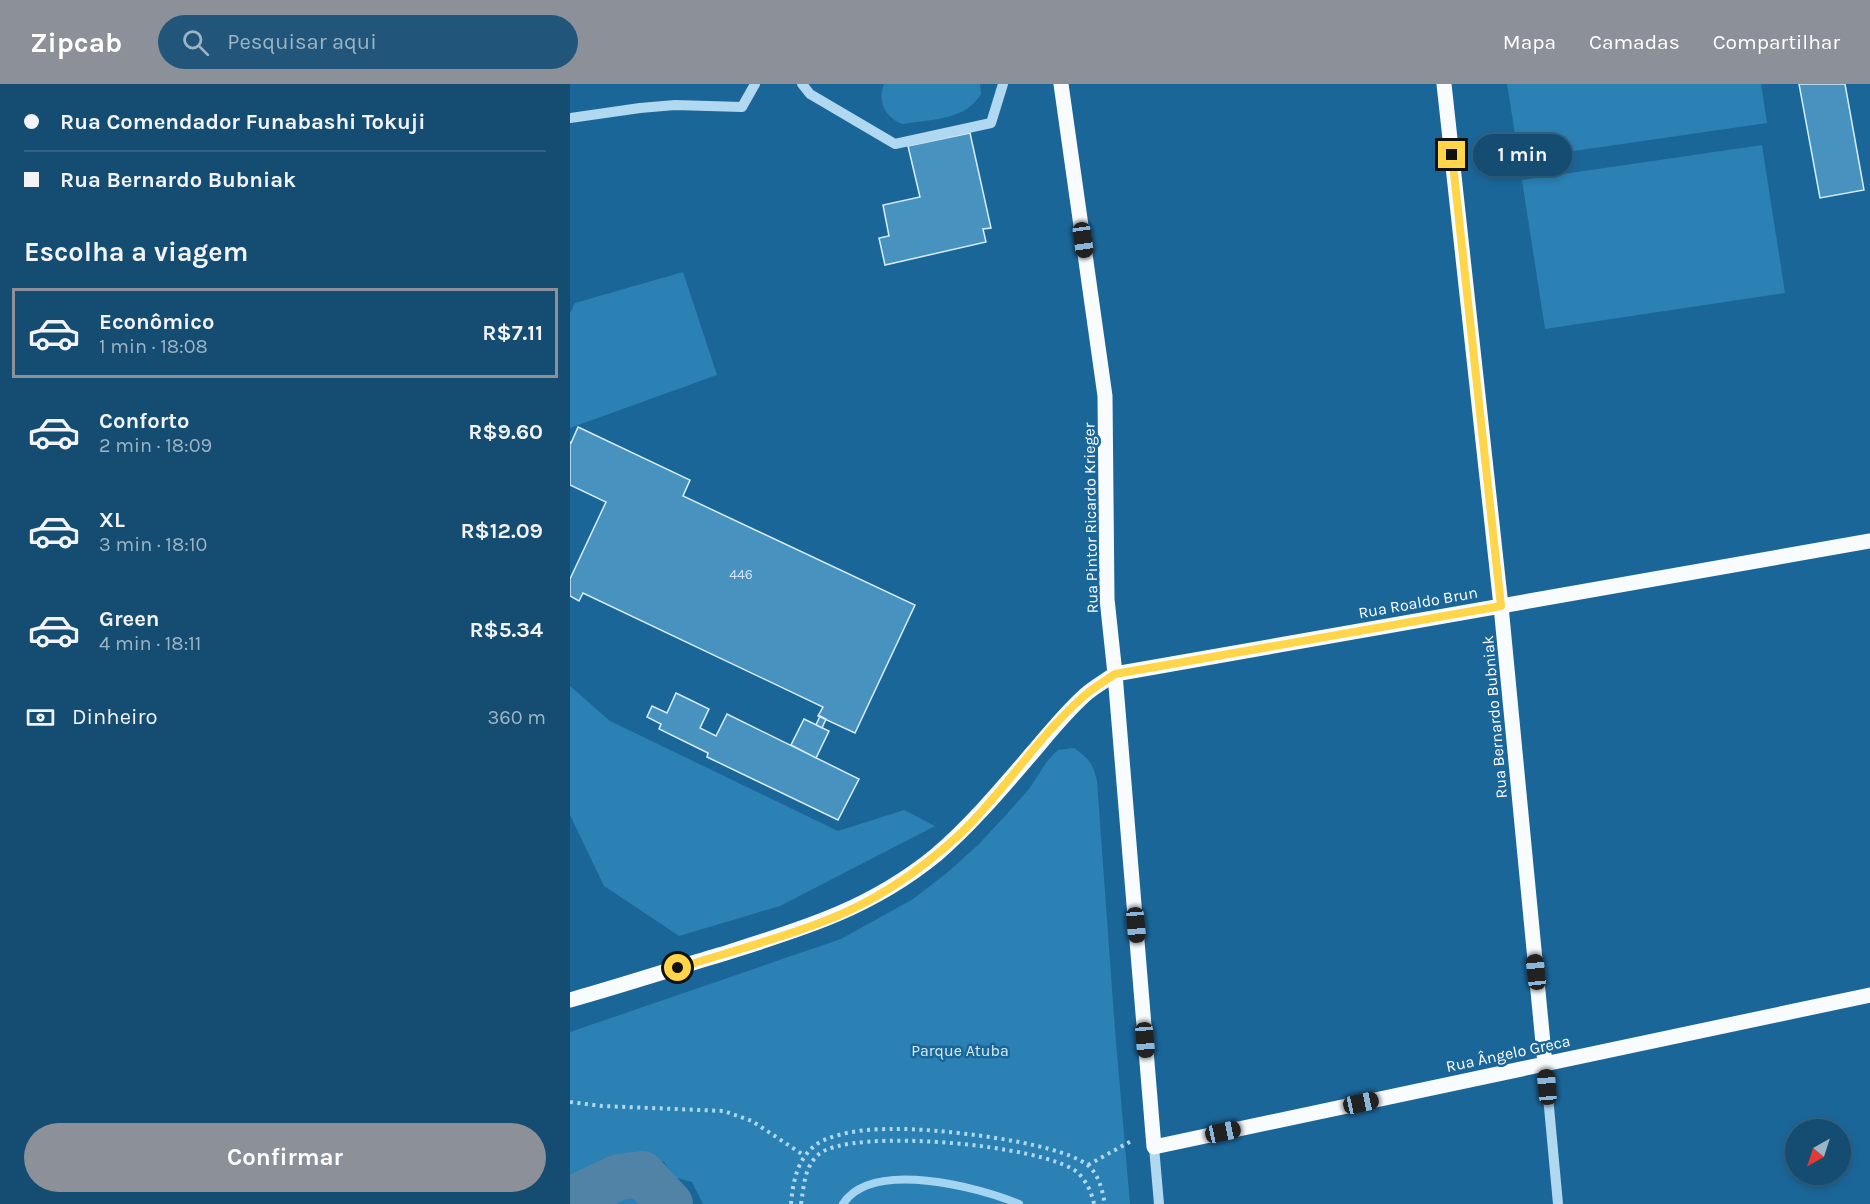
<!DOCTYPE html>
<html lang="pt">
<meta charset="utf-8">
<style>
:root{--surface:#144c72;--page:#21567a;--text:#f1f3f6;--muted:#9db4c4;--line:#336384;--accent:#8c9099}
body{margin:0;font-family:Karla,sans-serif;background:var(--page);color:var(--text);height:100vh;display:flex;flex-direction:column;font-size:22px;white-space:nowrap}
*{box-sizing:border-box;margin:0}
p{font-size:20px;color:var(--muted)}
.icon{flex:none;width:33px;height:33px;fill:none;stroke:currentColor;stroke-width:2;stroke-linecap:round;stroke-linejoin:round}
.map{position:relative;flex:1;overflow:hidden}
.drawer{display:flex;flex-direction:column;background:var(--surface);width:570px}
.drawer>*{flex:none}
.banner{display:grid;align-content:center;height:132px;padding:0 24px;background:var(--surface)}
.needle{width:39px;rotate:219deg}
.buttons{position:absolute;left:1215px;top:1035px;display:grid;gap:12px}
.buttons a{display:grid;place-items:center;width:66px;height:66px;border-radius:50%;background:var(--surface);box-shadow:0 3px 9px #0003,0 0 0 2px var(--line);font-size:30px}
.end{position:absolute;width:27px;height:27px;margin:-14px;border:8px solid #ffd54a;background:#111;box-shadow:0 0 0 3px #111}
.from{border-radius:50%}
.bubble{position:absolute;height:42px;border-radius:21px;background:var(--surface);box-shadow:0 3px 9px #0003,0 0 0 2px var(--line);font-size:20px;font-weight:700;line-height:42px;text-align:center}
.car{position:absolute;width:18px;height:36px;margin:-18px -9px;border-radius:8px;box-shadow:0 0 4px 2px #0007;background:linear-gradient(#222 24%,#8ab4d8 0 40%,#222 0 76%,#8ab4d8 0 86%,#222 0)}
.banner b{display:flex;align-items:center;gap:21px;height:57px;font-size:22px}
.banner b+b{border-top:2px solid var(--line)}
.banner i{width:15px;height:15px;background:var(--text)}
ul{padding:0;list-style:none}
li{display:flex;align-items:center;gap:18px;height:90px;margin:0 12px 9px;padding:0 12px;border:3px solid transparent;border-radius:0px}
li div{flex:1}
li b{display:block;font-size:22px}
li em{font-style:normal;font-weight:700}
li.on{border-color:var(--accent)}
li>.icon{width:54px;height:54px;stroke-width:1.5}
h2{padding:0 24px;font-size:27px;line-height:72px}
.pay{display:flex;align-items:center;gap:15px;height:66px;padding:0 24px;font-size:22px}
.pay p{margin-inline-start:auto}
.action{display:flex;gap:12px;margin-top:auto;padding:12px 24px}
.action a{flex:1;height:69px;border-radius:36px;background:var(--accent);color:#fff;font-size:24px;font-weight:700;line-height:69px;text-align:center}
header{display:flex;align-items:center;gap:36px;box-sizing:border-box;height:84px;padding:0 30px;background:var(--accent);color:#fff}
header strong{font-size:28px}
nav{display:flex;gap:33px;margin-inline-start:auto;font-size:21px}
.search{width:420px;height:54px;background:var(--page);display:flex;align-items:center;gap:15px;box-sizing:border-box;padding:0 21px;border-radius:33px;color:var(--muted);font-size:22px}
main{display:flex;flex:1;min-height:0}
.map>svg:first-child{display:block}
.green{fill:#2b80b4}
.lines{fill:none;stroke-linecap:round;stroke-linejoin:round}
.stream{stroke:#a3d5f2;stroke-width:8}
.river{stroke:#5083a5;stroke-width:46}
.building{fill:#4892c0;stroke:#d7edfb;stroke-width:1.5}
.path{stroke:#b0d8f0;stroke-width:4;stroke-dasharray:3 4.5;stroke-linecap:butt}
.minor{stroke:#b0d8f0;stroke-width:10}
.major{stroke:#f9fcff;stroke-width:15}
.route{stroke:#ffd54a;stroke-width:8}
.labels{text-anchor:middle;stroke-width:5;stroke-linejoin:round;paint-order:stroke}
.number-label{font-size:14px;fill:#d1e4ef}
.street-label{font-size:16px;fill:#fff;stroke:#1b6698}
.park-label{font-size:16px;fill:#d7edfb;stroke:#1b6698}
</style>
<header>
<strong>Zipcab</strong>
<div class="search"><svg class="icon" aria-label="search" viewBox="0 0 24 24"><circle cx="10" cy="10" r="6"/><path d="M15 15l6 6"/></svg>Pesquisar aqui</div>
<nav><a>Mapa</a><a>Camadas</a><a>Compartilhar</a></nav>
</header>
<main>
<section class="drawer">
<div class="banner">
<b><i class="from"></i>Rua Comendador Funabashi Tokuji</b>
<b><i></i>Rua Bernardo Bubniak</b>
</div>
<h2>Escolha a viagem</h2>
<ul>
<li class="on"><svg class="icon" aria-label="car" viewBox="0 0 24 24"><path d="M5 17H2v-5l4-1 3-4h7l3 4 3 1v5h-3M9 17h6M6 11h13"/><circle cx="7" cy="17" r="2"/><circle cx="17" cy="17" r="2"/></svg><div><b>Econômico</b><p>1 min · 18:08</p></div><em>R$7.11</em></li>
<li><svg class="icon" aria-label="car" viewBox="0 0 24 24"><path d="M5 17H2v-5l4-1 3-4h7l3 4 3 1v5h-3M9 17h6M6 11h13"/><circle cx="7" cy="17" r="2"/><circle cx="17" cy="17" r="2"/></svg><div><b>Conforto</b><p>2 min · 18:09</p></div><em>R$9.60</em></li>
<li><svg class="icon" aria-label="car" viewBox="0 0 24 24"><path d="M5 17H2v-5l4-1 3-4h7l3 4 3 1v5h-3M9 17h6M6 11h13"/><circle cx="7" cy="17" r="2"/><circle cx="17" cy="17" r="2"/></svg><div><b>XL</b><p>3 min · 18:10</p></div><em>R$12.09</em></li>
<li><svg class="icon" aria-label="car" viewBox="0 0 24 24"><path d="M5 17H2v-5l4-1 3-4h7l3 4 3 1v5h-3M9 17h6M6 11h13"/><circle cx="7" cy="17" r="2"/><circle cx="17" cy="17" r="2"/></svg><div><b>Green</b><p>4 min · 18:11</p></div><em>R$5.34</em></li>
</ul>
<div class="pay"><svg class="icon" aria-label="cash" viewBox="0 0 24 24"><path d="M3 7h18v10H3z"/><circle cx="12" cy="12" r="2"/></svg>Dinheiro<p>360 m</p></div>
<div class="action"><a>Confirmar</a></div>
</section>
<div class="map">
<svg width="1300" height="1120" viewBox="0 0 1300 1120">
<rect width="100%" height="100%" fill="#1b6698"/>
<!-- green -->
<path class="green" d="M314,0H410L411,10C395,37 361,35 332,40C315,33 307,17 314,0Z
M937,0H1191L1197,39L949,75Z
M1192,61L1215,209L975,245L952,96Z
M113,188L147,291L0,344V229L5,219Z
M0,602L40,637L268,747L334,726L365,742L210,822L109,852L34,802L0,731Z
M504,664C519,675 523,679 527,697L545,946L560,1120H133L122,1098L104,1093L94,1078L84,1077L92,1090L76,1120H0V948L271,855L343,815L378,788L409,760L436,731L459,705L478,676L488,666Z"/>
<g class="lines">
<!-- stream -->
<path class="stream" d="M273,1120C302,1075 409,1103 449,1120"/>
<!-- river -->
<path class="river" d="M0,1116L49,1093L72,1090L100,1120"/>
</g>
<!-- building -->
<path class="building" d="M1229,0H1275L1294,106L1250,114Z
M400,49L421,144L413,145L416,158L315,181L309,154L319,152L313,121L350,113L338,62Z
M8,343L120,396L113,412L345,521L285,649L248,632L253,623L13,509L9,517L0,512V495L36,418L0,401V358L1,359Z
M106,609L139,625L130,644L146,652L157,630L289,695L268,736L137,673L138,669L89,645L91,640L77,633L82,622L97,629Z
M250,632L256,635L252,644L246,641Z
M234,635L259,647L246,674L221,661Z"/>
<g class="lines">
<!-- path -->
<path class="path" d="M0,1018L32,1022L154,1027L182,1037L235,1072
M518,1081L563,1056
M221,1120C223,1096 228,1070 252,1057C273,1047 300,1045 323,1045C364,1044 484,1057 516,1080C529,1089 532,1106 535,1120
M231,1120C234,1102 234,1083 249,1070C283,1043 474,1061 507,1088C516,1096 522,1109 524,1120"/>
<!-- minor -->
<path class="minor" d="M232,0L240,10L325,60L421,39L433,0
M0,34L70,24L105,21L172,23L185,0
M975,980L988,1120
M584,1063L589,1120"/>
<!-- major -->
<path class="major" d="M491,0L535,312L537,515L545,590L584,1063L1300,911
M874,0L931,522L975,980
M0,916C50,902 99,886 149,871C229,846 299,826 366,771C402,740 432,704 463,668C480,648 496,628 515,611C524,603 535,597 545,590L1300,457"/>
</g>
<g class="lines">
<!-- route -->
<path class="route" d="M108,884C156,869 205,856 252,838C303,819 350,787 390,750C435,707 468,652 515,611C524,603 535,597 545,590L931,522L882,71"/>
</g>
<g class="labels">
<!-- number labels -->
<g class="number-label">
<text x="171" y="495">446</text>
</g>
<!-- street labels -->
<g class="street-label">
<text transform="translate(520 434) rotate(-91)" y="6">Rua Pintor Ricardo Krieger</text>
<text transform="translate(848 518) rotate(-10)" y="6">Rua Roaldo Brun</text>
<text transform="translate(924 633) rotate(-95)" y="6">Rua Bernardo Bubniak</text>
<text transform="translate(938 969) rotate(-12)" y="6">Rua Ângelo Greca</text>
</g>
<!-- park labels -->
<g class="park-label">
<text x="390" y="972">Parque Atuba</text>
</g>
</g>
</svg>
<div class="buttons">
<a><svg class="needle" viewBox="-14 -14 28 28"><path d="M0-13l5 13h-10z" fill="#e53935"/><path d="M0 13l5-13h-10z" fill="#9db4c4"/></svg></a>
</div>
<i class="end from" style="left:108px;top:884px"></i>
<i class="end" style="left:882px;top:71px"></i>
<div class="bubble" style="left:903px;top:50px;width:99px">1 min</div>
<i class="car" style="left:513px;top:156px;rotate:172deg"></i>
<i class="car" style="left:566px;top:841px;rotate:175deg"></i>
<i class="car" style="left:966px;top:888px;rotate:354deg"></i>
<i class="car" style="left:575px;top:956px;rotate:175deg"></i>
<i class="car" style="left:977px;top:1003px;rotate:355deg"></i>
<i class="car" style="left:791px;top:1019px;rotate:78deg"></i>
<i class="car" style="left:653px;top:1048px;rotate:78deg"></i>
</div>
</main>
